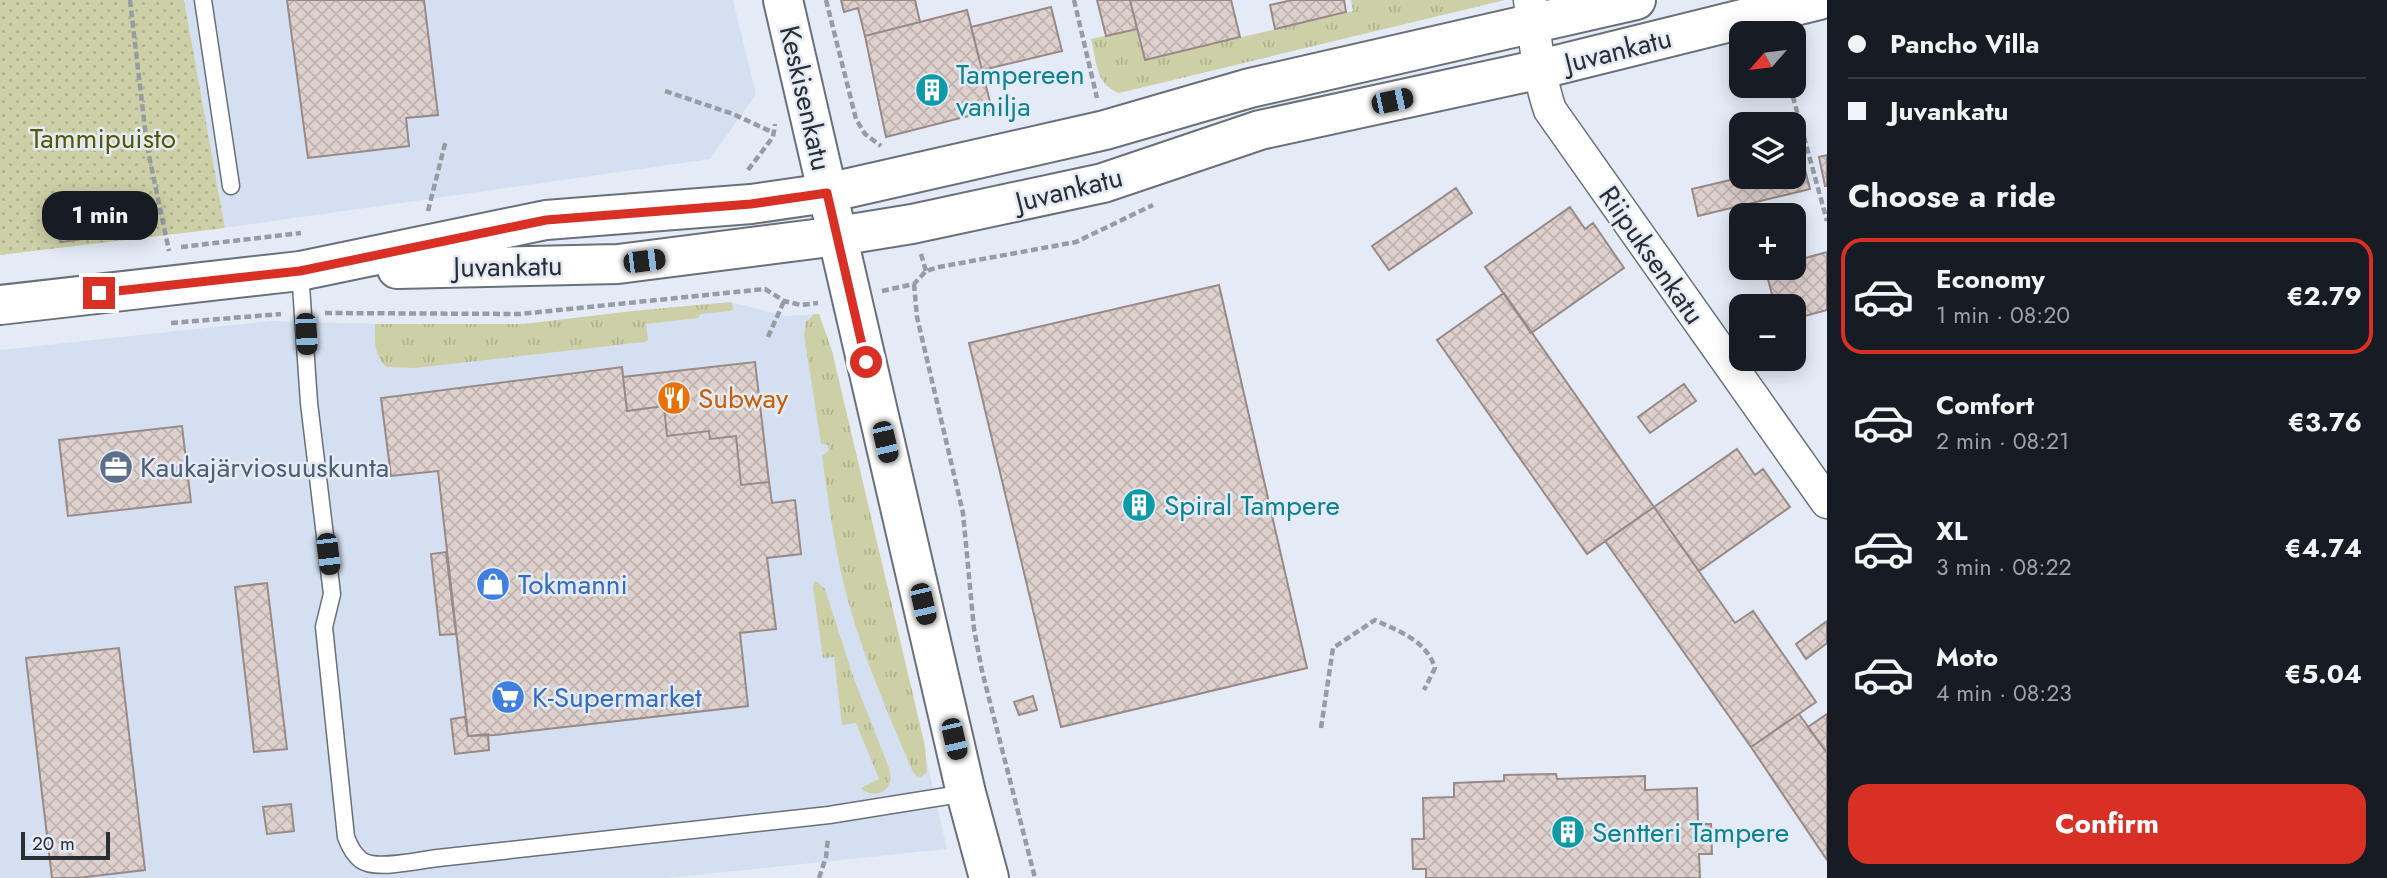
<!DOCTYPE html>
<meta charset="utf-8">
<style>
:root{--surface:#171b24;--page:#242831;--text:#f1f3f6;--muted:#9ea1a6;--line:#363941;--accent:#d93025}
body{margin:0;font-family:Jost,sans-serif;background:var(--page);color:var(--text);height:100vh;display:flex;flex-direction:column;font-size:26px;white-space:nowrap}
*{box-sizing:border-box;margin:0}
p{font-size:23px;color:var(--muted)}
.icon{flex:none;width:38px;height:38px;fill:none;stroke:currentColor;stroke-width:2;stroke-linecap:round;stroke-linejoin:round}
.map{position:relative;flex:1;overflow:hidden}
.details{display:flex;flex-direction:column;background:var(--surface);width:560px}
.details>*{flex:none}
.top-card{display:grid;align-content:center;height:154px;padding:0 21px;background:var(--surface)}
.needle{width:46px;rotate:242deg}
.buttons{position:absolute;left:1729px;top:21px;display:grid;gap:14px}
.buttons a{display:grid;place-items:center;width:77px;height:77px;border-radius:14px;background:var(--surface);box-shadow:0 4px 18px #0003;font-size:35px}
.scale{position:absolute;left:21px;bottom:18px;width:89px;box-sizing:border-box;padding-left:7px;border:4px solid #2a2d31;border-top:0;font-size:19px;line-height:24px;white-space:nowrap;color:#2a2d31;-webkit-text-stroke:5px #e4ebf6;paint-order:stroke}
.end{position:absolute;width:32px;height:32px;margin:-16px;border:9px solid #d93025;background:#fff;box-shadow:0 0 0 4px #fff}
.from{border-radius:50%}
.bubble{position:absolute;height:49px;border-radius:21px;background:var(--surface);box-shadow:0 4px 18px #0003;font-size:23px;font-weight:700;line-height:49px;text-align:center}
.car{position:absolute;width:21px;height:42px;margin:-21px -10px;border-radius:9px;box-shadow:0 0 5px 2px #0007;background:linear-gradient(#222 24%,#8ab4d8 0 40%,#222 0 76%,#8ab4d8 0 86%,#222 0)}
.top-card b{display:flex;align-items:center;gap:24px;height:66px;font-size:26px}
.top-card b+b{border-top:2px solid var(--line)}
.top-card i{width:18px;height:18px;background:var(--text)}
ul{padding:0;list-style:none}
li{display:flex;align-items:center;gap:21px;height:116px;margin:0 14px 10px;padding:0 7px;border:4px solid transparent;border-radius:21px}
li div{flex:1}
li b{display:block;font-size:26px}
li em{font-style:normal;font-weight:700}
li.current{border-color:var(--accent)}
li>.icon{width:63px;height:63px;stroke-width:1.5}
h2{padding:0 21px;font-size:32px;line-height:84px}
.cta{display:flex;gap:14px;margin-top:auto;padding:14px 21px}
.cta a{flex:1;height:80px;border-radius:21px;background:var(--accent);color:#fff;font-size:28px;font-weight:700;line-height:80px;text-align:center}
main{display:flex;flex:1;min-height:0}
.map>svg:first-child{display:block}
.built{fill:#d4e0f1}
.grass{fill:url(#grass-tufts)}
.park{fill:url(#park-dots)}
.building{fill:url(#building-cross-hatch);stroke:#978a87;stroke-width:2}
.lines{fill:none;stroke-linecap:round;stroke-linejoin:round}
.lane-casing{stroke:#697079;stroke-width:19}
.street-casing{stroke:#697079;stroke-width:35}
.secondary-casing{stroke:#697079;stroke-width:42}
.path{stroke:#969ca4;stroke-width:4.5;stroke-dasharray:7 3.5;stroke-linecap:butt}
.lane{stroke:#fff;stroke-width:16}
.street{stroke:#fff;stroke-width:32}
.secondary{stroke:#fff;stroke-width:38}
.route{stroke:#d93025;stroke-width:9}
.labels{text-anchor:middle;stroke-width:5;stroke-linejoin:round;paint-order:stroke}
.street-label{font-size:28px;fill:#2a2d31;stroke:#e4ebf6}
.culture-label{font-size:28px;fill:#0d838f;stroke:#e4ebf6;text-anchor:start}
.park-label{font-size:28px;fill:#555702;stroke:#e4ebf6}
.food-label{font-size:28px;fill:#c56008;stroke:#e4ebf6;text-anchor:start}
.service-label{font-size:28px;fill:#4e5e75;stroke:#e4ebf6;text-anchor:start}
.shop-label{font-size:28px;fill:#366cbe;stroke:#e4ebf6;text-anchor:start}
</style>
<main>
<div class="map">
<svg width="1827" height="878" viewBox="0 0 1827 878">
<defs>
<pattern id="grass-tufts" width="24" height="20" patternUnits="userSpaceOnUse" patternTransform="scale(1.75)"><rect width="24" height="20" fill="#cdd0a6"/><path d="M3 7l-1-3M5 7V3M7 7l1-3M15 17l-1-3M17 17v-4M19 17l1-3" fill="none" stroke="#b0b38f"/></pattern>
<pattern id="park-dots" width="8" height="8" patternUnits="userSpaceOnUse" patternTransform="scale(1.75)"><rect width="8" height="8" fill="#cdd0a6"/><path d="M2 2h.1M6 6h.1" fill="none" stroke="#b0b38f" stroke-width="1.8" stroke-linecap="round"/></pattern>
<pattern id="building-cross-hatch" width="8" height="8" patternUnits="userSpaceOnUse" patternTransform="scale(1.75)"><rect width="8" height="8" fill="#ded0cd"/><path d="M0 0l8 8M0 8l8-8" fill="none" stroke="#bfb3b0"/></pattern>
</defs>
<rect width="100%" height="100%" fill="#e4ebf6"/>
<!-- built -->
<path class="built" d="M184,0H733L756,94L710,159L225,228Z
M731,302L785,316L819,314L832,351L854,445L947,849L667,878H0V350L271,321L453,326L524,324L633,311Z"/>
<!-- grass -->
<path class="grass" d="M1351,0H1505L1119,93C1095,84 1097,62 1091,39L1137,29L1145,60L1353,11Z
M731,302L733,308L731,311L701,314L698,318L646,324L648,340L644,342L415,368L386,367C373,354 375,340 375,324H524L633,311Z
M814,314H819L832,351L925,746L927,772L921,777L916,776L912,770C889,716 865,661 849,604C835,555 829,505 822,456L829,450L828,445L821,444L804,335L806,322Z
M816,581L825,589L853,676L889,768C890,773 892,781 888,786C882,797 867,795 861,788L879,779L856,723L842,725L834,657L823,658L813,587L814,582Z"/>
<!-- park -->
<path class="park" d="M0,0H184L225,228L0,255Z"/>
<!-- building -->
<path class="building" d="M287,0H424L438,115L406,118L409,146L308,158Z
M841,0H915L920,22L865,36L858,8L844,12Z
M1097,0H1130L1137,29L1106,36Z
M1130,0H1231L1240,37L1145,60Z
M1292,0H1344L1346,12L1275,29L1270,5Z
M1051,7L1062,51L982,70L971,27Z
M967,10L992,110L886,137L865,36Z
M1827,155V186H1825L1819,157Z
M1803,162L1810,189L1698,216L1692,189L1743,177H1794V164Z
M1456,188L1472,213L1389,270L1372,246Z
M1570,207L1585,229L1593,223L1624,268L1531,333L1485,267Z
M81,224L83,239L61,242L59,227Z
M1827,252V310L1794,319V306H1775L1765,268H1794V261Z
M1219,285L1307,668L1061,727L969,343Z
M1504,293L1654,507L1587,554L1437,340Z
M755,362L769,482L741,485L736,436L710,439L709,431L667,436L664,406L627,411L623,377Z
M622,367L627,411L664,406L667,436L709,431L710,439L736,436L741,485L769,482L772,503L795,500L801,554L767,558L776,629L740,633L748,706L495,735L468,736L438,471L391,476L381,398Z
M1684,384L1696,401L1650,433L1638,417Z
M182,426L191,502L68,516L59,440Z
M1737,449L1755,475L1763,469L1790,507L1699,571L1654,507Z
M1654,507L1735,623L1753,611L1816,702L1751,747L1605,541Z
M446,552L456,634L440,635L431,554Z
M267,583L287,749L254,752L235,587Z
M1827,621V643L1806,659L1796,644Z
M119,648L145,870L77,878H52L26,658Z
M1033,696L1037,710L1019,715L1014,702Z
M1799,714L1827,753V860L1751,747Z
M1827,714V753L1808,727Z
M465,717L468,736L488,734L489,750L455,754L451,719Z
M1556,774L1557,779L1645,776V790L1697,788L1698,824H1711L1712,854H1699L1700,878H1426V869H1413L1412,839H1424L1423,798L1454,797V783L1504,781V775Z
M291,804L294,831L267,834L263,807Z"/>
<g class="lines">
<!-- lane casing -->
<g class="lane-casing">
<path id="lane" d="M203,0L231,186
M300,271L309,403L332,594L324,627L346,837C349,845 353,854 361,860C375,871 420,860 438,858L829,815L966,793"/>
</g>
<!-- street casing -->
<g class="street-casing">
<path id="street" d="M1530,0C1535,36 1538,75 1550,110L1827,502"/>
</g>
<!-- secondary casing -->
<g class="secondary-casing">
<path id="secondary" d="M783,0L966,793L989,878
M397,269L618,264L838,236L912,224L1103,183L1260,130L1541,69L1819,0
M0,305L300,271L546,220L751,204L827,193L1105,130L1250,88L1636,0"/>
</g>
<!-- path -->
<path class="path" d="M130,0L147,146L169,251
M826,0L856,119L865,134L881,146
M1074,0L1097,98
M1790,86L1827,221
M665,91L733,114L774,133
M748,170L773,137L775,124
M428,211L446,140
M181,247L301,233
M921,254L926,271
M914,284L917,317L963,513L974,629L982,671L1035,878
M882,291L914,284L926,271L939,267L1076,242L1153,205
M325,313L520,314L765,289L784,301L801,305L818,303
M171,323L281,314
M768,337L784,301
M1321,728L1333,648L1375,620C1400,632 1426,640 1435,668L1424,690
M819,878L826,857L828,838"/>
<!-- lane -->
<use href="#lane" class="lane"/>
<!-- street -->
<use href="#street" class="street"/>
<!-- secondary -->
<use href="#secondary" class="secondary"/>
</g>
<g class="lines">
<!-- route -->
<path class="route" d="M99,293L300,271L546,220L751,204L827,193L866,362"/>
</g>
<!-- icons -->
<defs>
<g id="building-disc" transform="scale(1.75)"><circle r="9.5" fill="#0f9aa8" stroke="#e4ebf6"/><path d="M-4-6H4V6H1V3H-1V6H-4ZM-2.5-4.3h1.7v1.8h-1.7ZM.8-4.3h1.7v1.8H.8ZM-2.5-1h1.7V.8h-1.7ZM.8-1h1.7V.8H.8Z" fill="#fff"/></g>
<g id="restaurant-disc" transform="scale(1.75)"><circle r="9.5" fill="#e8710a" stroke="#e4ebf6"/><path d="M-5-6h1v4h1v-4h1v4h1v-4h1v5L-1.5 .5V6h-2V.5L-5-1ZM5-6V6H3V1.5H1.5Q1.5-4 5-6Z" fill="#fff"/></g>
<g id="office-disc" transform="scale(1.75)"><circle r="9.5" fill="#5c6f8a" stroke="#e4ebf6"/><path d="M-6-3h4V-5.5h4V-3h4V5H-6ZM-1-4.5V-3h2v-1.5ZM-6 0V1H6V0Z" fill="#fff"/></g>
<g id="shop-disc" transform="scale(1.75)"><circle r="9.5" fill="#3f7fe0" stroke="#e4ebf6"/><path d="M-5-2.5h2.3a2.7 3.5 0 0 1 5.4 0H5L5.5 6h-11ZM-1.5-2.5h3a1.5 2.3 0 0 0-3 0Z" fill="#fff"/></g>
<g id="supermarket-disc" transform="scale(1.75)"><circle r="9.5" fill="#3f7fe0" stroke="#e4ebf6"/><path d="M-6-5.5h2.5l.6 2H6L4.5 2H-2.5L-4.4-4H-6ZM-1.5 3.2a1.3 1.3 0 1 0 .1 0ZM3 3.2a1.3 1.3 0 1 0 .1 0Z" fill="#fff"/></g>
</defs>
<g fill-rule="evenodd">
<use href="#building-disc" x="932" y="90"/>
<use href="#restaurant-disc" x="674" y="398"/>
<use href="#office-disc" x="116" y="467"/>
<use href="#building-disc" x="1139" y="505"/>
<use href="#shop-disc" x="493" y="584"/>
<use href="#supermarket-disc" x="508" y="697"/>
<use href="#building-disc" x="1568" y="832"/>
</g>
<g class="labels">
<!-- street labels -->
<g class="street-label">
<text transform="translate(1618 50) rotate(-14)" y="10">Juvankatu</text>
<text transform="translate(806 98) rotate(77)" y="10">Keskisenkatu</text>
<text transform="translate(1069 189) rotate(-14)" y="10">Juvankatu</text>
<text transform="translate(1652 255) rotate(55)" y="10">Riipuksenkatu</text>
<text transform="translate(508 266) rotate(-1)" y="10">Juvankatu</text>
</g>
<!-- culture labels -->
<g class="culture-label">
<text x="956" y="84">Tampereen<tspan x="956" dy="32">vanilja</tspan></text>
<text x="1164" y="515">Spiral Tampere</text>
<text x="1592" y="842">Sentteri Tampere</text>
</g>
<!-- park labels -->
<g class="park-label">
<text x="103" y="148">Tammipuisto</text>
</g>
<!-- food labels -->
<g class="food-label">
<text x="698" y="408">Subway</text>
</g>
<!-- service labels -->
<g class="service-label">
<text x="140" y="477">Kaukajärviosuuskunta</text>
</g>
<!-- shop labels -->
<g class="shop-label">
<text x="518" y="594">Tokmanni</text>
<text x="532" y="707">K-Supermarket</text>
</g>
</g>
</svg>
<div class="buttons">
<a><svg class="needle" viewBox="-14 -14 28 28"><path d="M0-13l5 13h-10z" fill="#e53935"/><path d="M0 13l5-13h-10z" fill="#9ea1a6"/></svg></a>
<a><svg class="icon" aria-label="layers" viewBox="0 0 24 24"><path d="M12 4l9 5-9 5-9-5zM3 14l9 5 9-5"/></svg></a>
<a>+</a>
<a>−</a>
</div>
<div class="scale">20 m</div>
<i class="end from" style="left:866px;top:362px"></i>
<i class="end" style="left:99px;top:293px"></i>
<div class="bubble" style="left:42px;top:191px;width:116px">1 min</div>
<i class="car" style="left:1392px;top:101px;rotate:78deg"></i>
<i class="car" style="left:644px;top:261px;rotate:83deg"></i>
<i class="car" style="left:306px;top:334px;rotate:177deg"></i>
<i class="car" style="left:885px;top:442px;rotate:167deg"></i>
<i class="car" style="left:328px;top:554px;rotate:173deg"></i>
<i class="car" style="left:923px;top:604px;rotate:167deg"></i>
<i class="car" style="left:954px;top:739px;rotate:167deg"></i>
</div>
<section class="details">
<div class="top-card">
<b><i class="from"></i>Pancho Villa</b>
<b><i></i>Juvankatu</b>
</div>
<h2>Choose a ride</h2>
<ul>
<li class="current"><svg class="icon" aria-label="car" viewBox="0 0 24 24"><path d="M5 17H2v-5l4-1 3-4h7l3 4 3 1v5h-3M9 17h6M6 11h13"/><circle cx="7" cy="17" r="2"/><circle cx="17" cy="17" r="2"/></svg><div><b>Economy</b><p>1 min · 08:20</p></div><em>€2.79</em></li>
<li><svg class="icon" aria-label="car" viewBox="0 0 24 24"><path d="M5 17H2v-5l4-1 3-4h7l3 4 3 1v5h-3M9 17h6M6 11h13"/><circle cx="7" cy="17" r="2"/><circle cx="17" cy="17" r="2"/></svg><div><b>Comfort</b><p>2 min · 08:21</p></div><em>€3.76</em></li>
<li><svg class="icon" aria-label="car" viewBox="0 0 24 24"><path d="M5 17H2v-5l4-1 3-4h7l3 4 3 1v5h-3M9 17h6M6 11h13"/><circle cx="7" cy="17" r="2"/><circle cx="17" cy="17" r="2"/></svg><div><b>XL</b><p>3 min · 08:22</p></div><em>€4.74</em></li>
<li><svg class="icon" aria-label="car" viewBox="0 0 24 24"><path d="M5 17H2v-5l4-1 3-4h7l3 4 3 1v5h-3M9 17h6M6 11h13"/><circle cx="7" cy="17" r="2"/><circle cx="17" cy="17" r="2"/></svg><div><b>Moto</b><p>4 min · 08:23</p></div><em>€5.04</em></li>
</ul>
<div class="cta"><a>Confirm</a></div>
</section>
</main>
